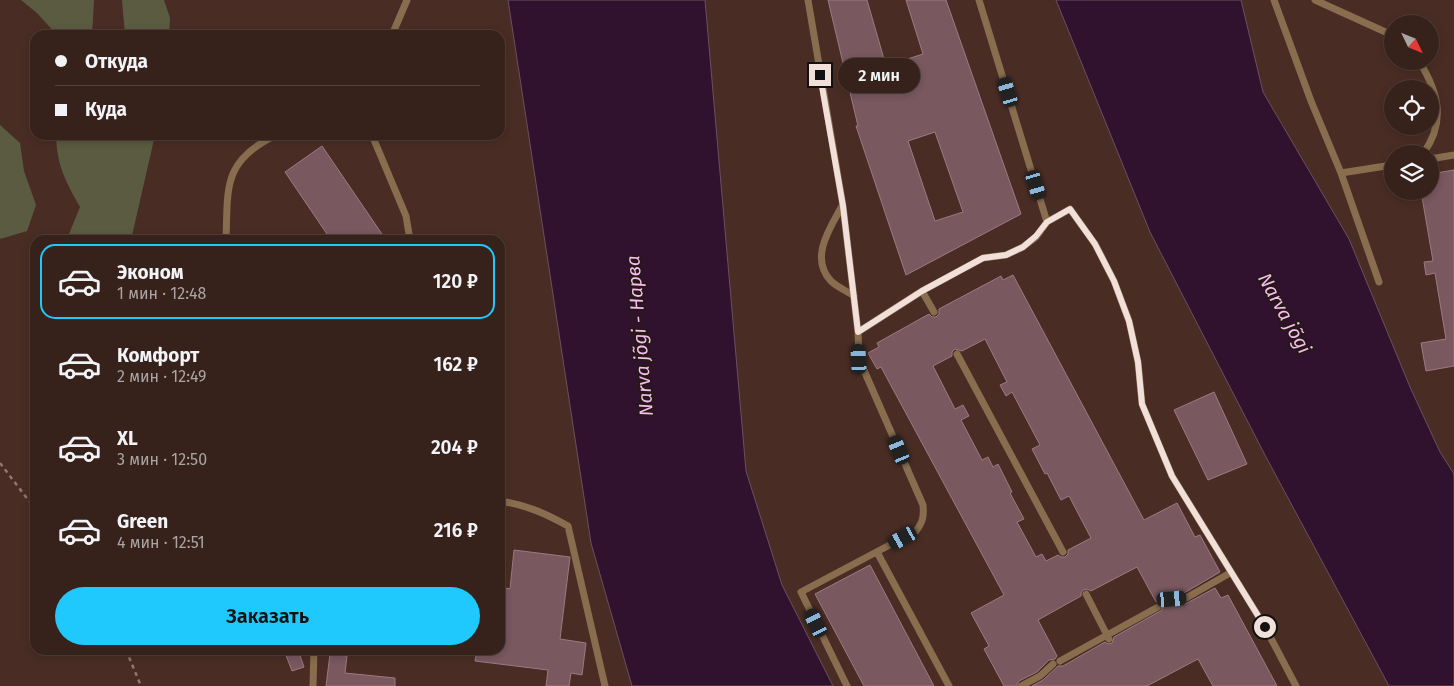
<!DOCTYPE html>
<html lang="ru">
<meta charset="utf-8">
<style>
:root{--surface:#37221b;--page:#3e2a24;--text:#f1f3f6;--muted:#aaa4a3;--line:#513f3a;--accent:#20c9fd}
body{margin:0;font-family:"Fira Sans",sans-serif;background:var(--page);color:var(--text);height:100vh;display:flex;flex-direction:column;font-size:19px;white-space:nowrap}
*{box-sizing:border-box;margin:0}
p{font-size:16px;color:var(--muted)}
.icon{flex:none;width:28px;height:28px;fill:none;stroke:currentColor;stroke-width:2;stroke-linecap:round;stroke-linejoin:round}
.map{position:relative;flex:1;overflow:hidden}
.side{position:absolute;left:30px;top:235px;width:475px;height:420px;display:flex;flex-direction:column;background:var(--surface);border-radius:15px;box-shadow:0 2px 8px #0003,0 0 0 1px var(--line)}
.side>*{flex:none}
.top-card{position:absolute;left:30px;top:30px;width:475px;height:110px;border-radius:15px;box-shadow:0 2px 8px #0003,0 0 0 1px var(--line);display:grid;align-content:center;height:110px;padding:0 25px;background:var(--surface)}
.needle{width:32px;rotate:133deg}
.buttons{position:absolute;left:1384px;top:15px;display:grid;gap:10px}
.buttons a{display:grid;place-items:center;width:55px;height:55px;border-radius:50%;background:var(--surface);box-shadow:0 2px 8px #0003,0 0 0 1px var(--line);font-size:25px}
.end{position:absolute;width:22px;height:22px;margin:-11px;border:6px solid #f1dfd9;background:#111;box-shadow:0 0 0 2px #111}
.from{border-radius:50%}
.bubble{position:absolute;height:35px;border-radius:18px;background:var(--surface);box-shadow:0 2px 8px #0003,0 0 0 1px var(--line);font-size:16px;font-weight:600;line-height:35px;text-align:center}
.car{position:absolute;width:15px;height:30px;margin:-15px -8px;border-radius:6px;box-shadow:0 0 4px 1px #0007;background:linear-gradient(#222 24%,#8ab4d8 0 40%,#222 0 76%,#8ab4d8 0 86%,#222 0)}
.top-card b{display:flex;align-items:center;gap:18px;height:48px;font-size:19px}
.top-card b+b{border-top:1px solid var(--line)}
.top-card i{width:12px;height:12px;background:var(--text)}
ul{padding:9px 0 0;list-style:none}
li{display:flex;align-items:center;gap:15px;height:75px;margin:0 10px 8px;padding:0 15px;border:2px solid transparent;border-radius:15px}
li div{flex:1}
li b{display:block;font-size:19px}
li em{font-style:normal;font-weight:600}
li.on{border-color:var(--accent)}
li>.icon{width:45px;height:45px;stroke-width:1.5}
.button{display:flex;gap:10px;margin-top:auto;padding:10px 25px}
.button a{flex:1;height:58px;border-radius:30px;background:var(--accent);color:#111;font-size:20px;font-weight:600;line-height:58px;text-align:center}
.map>svg:first-child{display:block}
.green{fill:#5b5b41}
.water{fill:#30122e;stroke:#6a5061}
.building{fill:#795860;stroke:#9c7a81;fill-rule:evenodd}
.lines{fill:none;stroke-linecap:round;stroke-linejoin:round}
.path{stroke:#8f776f;stroke-width:2.5;stroke-dasharray:4 4;stroke-linecap:butt}
.lane{stroke:#886e4e;stroke-width:7}
.route{stroke:#f1dfd9;stroke-width:6}
.labels{text-anchor:middle;stroke-width:4;stroke-linejoin:round;paint-order:stroke}
.water-label{font-size:19px;font-style:italic;fill:#f6bdf1;stroke:#261915}
</style>
<div class="map">
<svg width="1454" height="686" viewBox="0 0 1454 686">
<rect width="100%" height="100%" fill="#492d24"/>
<!-- green -->
<path class="green" d="M21,0H94L92,35H57L37,13Z
M122,0H164L170,18L169,35H125Z
M0,125L20,143L24,171L36,205L27,231L0,239Z
M56,135H155L131,240H70L69,234L80,207C65,180 57,166 56,135Z"/>
<!-- water -->
<path class="water" d="M508,0H705L746,471L782,585L833,686H632L591,543Z
M1056,0H1241L1263,92L1349,239L1410,387L1440,452L1454,474V686H1389L1266,457L1150,232Z"/>
<!-- building -->
<path class="building" d="M828,0H867L886,66L923,54L906,0H946L1021,214L906,275L856,126H858ZM935,132L963,212L935,221L908,141Z
M322,146L386,240H331L285,172Z
M1454,170V366L1426,371L1421,343L1446,339L1435,273L1426,275L1424,262L1433,261L1421,191H1430V174Z
M1013,275L1144,520L1177,503L1195,537L1200,535L1220,572L1184,593L1169,594L1167,597V602L1172,604L1187,603L1215,588L1221,598L1228,595L1277,686H1213L1198,659L1147,686H1032L1043,680L1058,666H1063L1105,642L1108,644L1112,643L1114,637L1162,610V604L1156,602L1137,567L1091,591L1087,589L1083,590L1081,593V596L1038,620L1057,656L1055,659L1049,660L1037,672L1019,681L1016,686H1004L984,649L989,646L971,613L1004,595L881,367L877,369L868,353L879,347L877,343L929,314L932,317H936L939,314V309L1001,276L1003,280ZM985,339L1007,382L1000,385L1006,396L1012,392L1040,445L1032,449L1045,474L1047,473L1061,500L1069,496L1091,538L1068,550V554L1065,557H1061L1058,555L1046,561L1042,554L1036,557L1017,522L1024,519L1010,493L1012,492L998,464L993,467L988,457L982,460L961,420L969,416L963,405L955,409L933,366L952,356V352L955,349L962,351Z
M1214,392L1247,464L1208,480L1174,410Z
M514,550L570,557L560,639L586,643L582,675L571,673L569,686H546L548,670L475,661L477,650H500V587L510,589Z
M870,565L934,686H864L815,594Z
M284,650H298L304,667L292,671Z
M330,654L347,656L345,673L395,678V686H326Z"/>
<g class="lines">
<!-- path -->
<path class="path" d="M0,463L29,501L35,507
M126,650L141,686"/>
<!-- lane -->
<path class="lane" d="M808,0L843,206L858,332
M979,0L1047,222
M1274,0L1311,101L1341,173L1379,282
M1315,0L1392,35
M392,35L407,0
M1419,61C1439,93 1446,122 1423,154
M372,135L406,216L410,240
M1430,159L1454,155
M1341,173L1392,165
M842,206C830,228 809,258 831,281C837,287 847,291 854,296
M226,240C228,188 222,161 276,135
M922,291L934,312
M957,354L1063,552
M500,501C526,505 545,513 568,526L605,686
M877,552L949,686
M1086,594L1109,639
M1172,599L1186,598L1230,573
M1060,661L1158,607
M313,686L314,650
M847,686L801,592L916,531C923,522 924,516 923,505L859,359L858,332L922,291L983,258L1006,255L1023,247L1036,237L1047,222L1070,209L1095,244L1114,281L1129,321L1138,362L1142,404L1172,476L1265,627L1296,686
M1021,686L1040,676L1053,664"/>
</g>
<g class="lines">
<!-- route -->
<path class="route" d="M820,75L843,206L858,332L922,291L983,258L1006,255L1023,247L1036,236L1047,222L1070,209L1095,244L1114,281L1129,321L1138,362L1142,404L1172,476L1265,627"/>
</g>
<g class="labels">
<!-- water labels -->
<g class="water-label">
<text transform="translate(1285 313) rotate(61)" y="7">Narva jõgi</text>
<text transform="translate(639 336) rotate(-95)" y="7">Narva jõgi - Нарва</text>
</g>
</g>
</svg>
<div class="buttons">
<a><svg class="needle" viewBox="-14 -14 28 28"><path d="M0-13l5 13h-10z" fill="#e53935"/><path d="M0 13l5-13h-10z" fill="#aaa4a3"/></svg></a>
<a><svg class="icon" aria-label="locate" viewBox="0 0 24 24"><circle cx="12" cy="12" r="6"/><path d="M12 2v4M12 18v4M2 12h4M18 12h4"/></svg></a>
<a><svg class="icon" aria-label="layers" viewBox="0 0 24 24"><path d="M12 4l9 5-9 5-9-5zM3 14l9 5 9-5"/></svg></a>
</div>
<i class="end from" style="left:1265px;top:627px"></i>
<i class="end" style="left:820px;top:75px"></i>
<div class="bubble" style="left:838px;top:58px;width:82px">2 мин</div>
<i class="car" style="left:1008px;top:92px;rotate:343deg"></i>
<i class="car" style="left:1036px;top:185px;rotate:163deg"></i>
<i class="car" style="left:859px;top:359px;rotate:357deg"></i>
<i class="car" style="left:899px;top:450px;rotate:337deg"></i>
<i class="car" style="left:903px;top:538px;rotate:241deg"></i>
<i class="car" style="left:1172px;top:599px;rotate:85deg"></i>
<i class="car" style="left:816px;top:623px;rotate:334deg"></i>
<div class="top-card">
<b><i class="from"></i>Откуда</b>
<b><i></i>Куда</b>
</div>
<section class="side">
<ul>
<li class="on"><svg class="icon" aria-label="car" viewBox="0 0 24 24"><path d="M5 17H2v-5l4-1 3-4h7l3 4 3 1v5h-3M9 17h6M6 11h13"/><circle cx="7" cy="17" r="2"/><circle cx="17" cy="17" r="2"/></svg><div><b>Эконом</b><p>1 мин · 12:48</p></div><em>120 ₽</em></li>
<li><svg class="icon" aria-label="car" viewBox="0 0 24 24"><path d="M5 17H2v-5l4-1 3-4h7l3 4 3 1v5h-3M9 17h6M6 11h13"/><circle cx="7" cy="17" r="2"/><circle cx="17" cy="17" r="2"/></svg><div><b>Комфорт</b><p>2 мин · 12:49</p></div><em>162 ₽</em></li>
<li><svg class="icon" aria-label="car" viewBox="0 0 24 24"><path d="M5 17H2v-5l4-1 3-4h7l3 4 3 1v5h-3M9 17h6M6 11h13"/><circle cx="7" cy="17" r="2"/><circle cx="17" cy="17" r="2"/></svg><div><b>XL</b><p>3 мин · 12:50</p></div><em>204 ₽</em></li>
<li><svg class="icon" aria-label="car" viewBox="0 0 24 24"><path d="M5 17H2v-5l4-1 3-4h7l3 4 3 1v5h-3M9 17h6M6 11h13"/><circle cx="7" cy="17" r="2"/><circle cx="17" cy="17" r="2"/></svg><div><b>Green</b><p>4 мин · 12:51</p></div><em>216 ₽</em></li>
</ul>
<div class="button"><a>Заказать</a></div>
</section>
</div>
